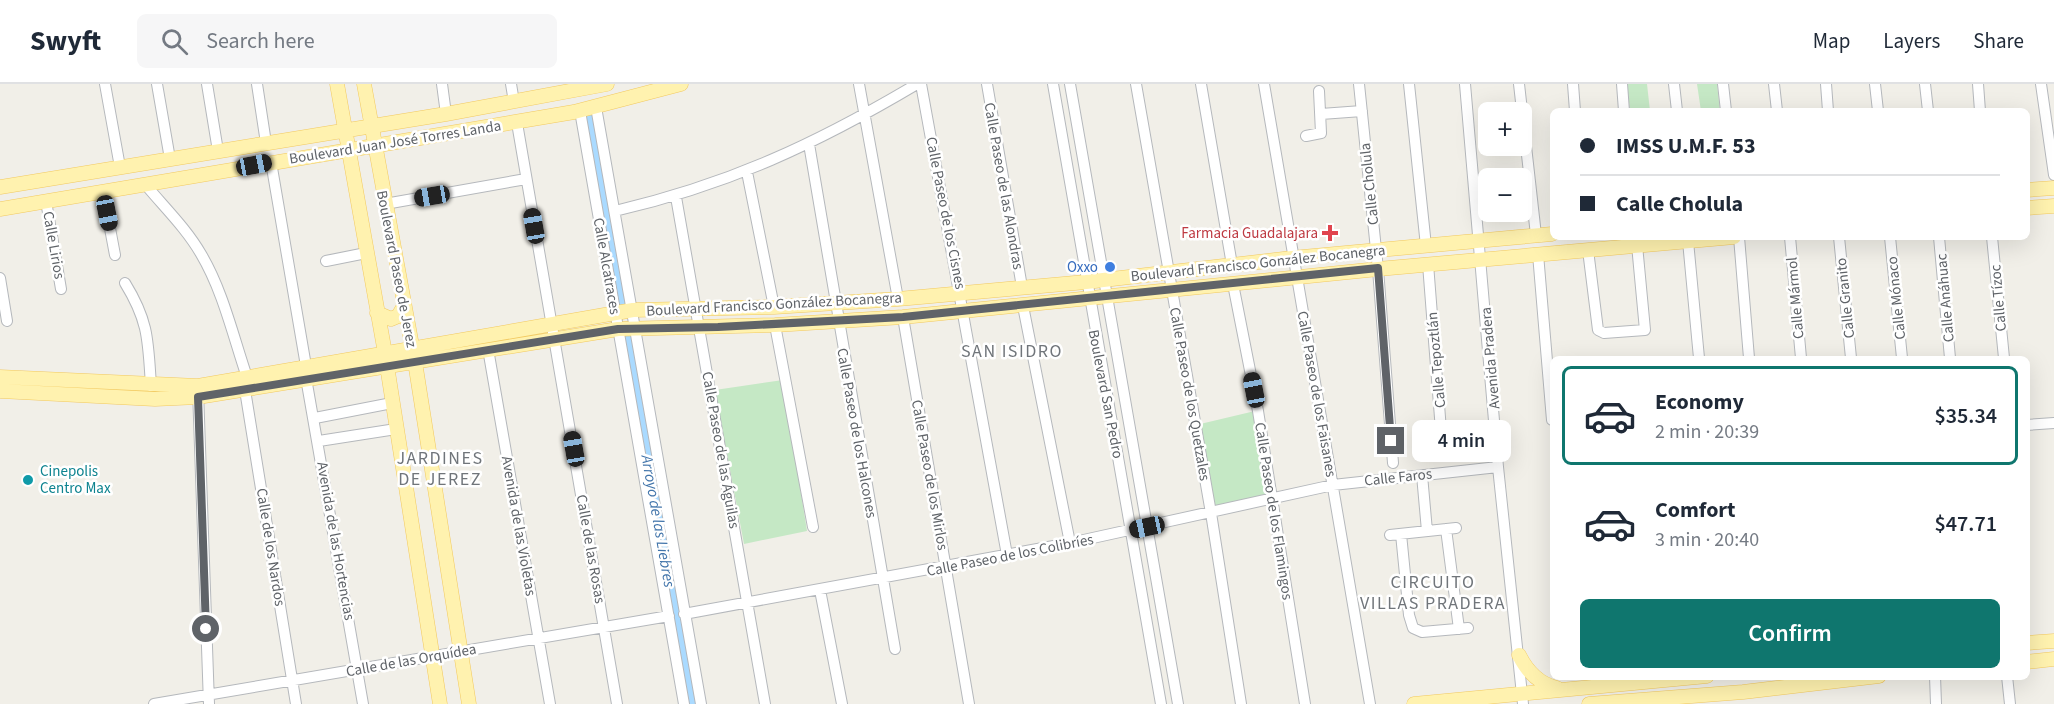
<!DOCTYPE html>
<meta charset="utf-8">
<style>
:root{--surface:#fff;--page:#f6f6f7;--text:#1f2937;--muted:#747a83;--line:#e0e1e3;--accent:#0f766e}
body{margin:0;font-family:"Source Sans 3",sans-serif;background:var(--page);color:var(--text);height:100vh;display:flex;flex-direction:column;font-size:22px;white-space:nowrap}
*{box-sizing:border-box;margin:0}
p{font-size:20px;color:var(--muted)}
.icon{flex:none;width:33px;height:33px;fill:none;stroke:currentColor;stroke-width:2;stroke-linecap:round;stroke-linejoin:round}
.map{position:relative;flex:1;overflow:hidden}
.sheet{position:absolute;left:1550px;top:272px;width:480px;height:324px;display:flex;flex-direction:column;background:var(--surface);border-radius:9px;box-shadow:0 6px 24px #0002}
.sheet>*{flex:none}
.top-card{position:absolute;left:1550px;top:24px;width:480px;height:132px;border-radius:9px;box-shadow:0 6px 24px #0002;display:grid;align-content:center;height:132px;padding:0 30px;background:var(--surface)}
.controls{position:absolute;left:1478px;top:18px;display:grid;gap:12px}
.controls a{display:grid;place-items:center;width:54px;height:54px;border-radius:9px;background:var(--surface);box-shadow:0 6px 24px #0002;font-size:30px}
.end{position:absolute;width:27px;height:27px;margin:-14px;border:8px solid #5f6368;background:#fff;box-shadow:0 0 0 3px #fff}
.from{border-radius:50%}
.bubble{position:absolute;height:42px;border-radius:9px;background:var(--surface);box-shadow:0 6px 24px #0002;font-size:20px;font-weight:600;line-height:42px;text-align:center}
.car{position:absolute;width:18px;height:36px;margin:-18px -9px;border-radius:8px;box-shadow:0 0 4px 2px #0007;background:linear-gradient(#222 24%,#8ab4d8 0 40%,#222 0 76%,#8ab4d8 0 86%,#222 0)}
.top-card b{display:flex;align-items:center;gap:21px;height:57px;font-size:22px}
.top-card b+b{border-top:2px solid var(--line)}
.top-card i{width:15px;height:15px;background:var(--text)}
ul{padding:10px 0 0;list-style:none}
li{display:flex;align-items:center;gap:18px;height:99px;margin:0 12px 9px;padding:0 18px;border:3px solid transparent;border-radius:9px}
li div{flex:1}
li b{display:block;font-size:22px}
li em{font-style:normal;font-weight:600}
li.on{border-color:var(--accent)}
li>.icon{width:54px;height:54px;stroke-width:1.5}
.cta{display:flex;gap:12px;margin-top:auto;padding:12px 30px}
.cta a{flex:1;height:69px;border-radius:9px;background:var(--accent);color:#fff;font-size:24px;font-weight:600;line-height:69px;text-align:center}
header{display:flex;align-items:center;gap:36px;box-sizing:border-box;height:84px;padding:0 30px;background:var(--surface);border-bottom:2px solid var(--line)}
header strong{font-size:28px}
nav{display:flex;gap:33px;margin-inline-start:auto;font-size:21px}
.search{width:420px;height:54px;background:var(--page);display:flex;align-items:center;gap:15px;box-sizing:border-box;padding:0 21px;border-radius:9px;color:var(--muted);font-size:22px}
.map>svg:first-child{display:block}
.green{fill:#c5e8c5}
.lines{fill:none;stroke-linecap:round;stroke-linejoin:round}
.river{stroke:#aadaff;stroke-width:15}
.minor-casing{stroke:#b5b8bc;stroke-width:12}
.major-casing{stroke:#f2c960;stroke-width:15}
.minor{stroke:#fff;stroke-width:10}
.major{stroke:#fff2af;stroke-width:14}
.route{stroke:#5f6368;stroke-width:8}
.health-dot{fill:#e0444e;stroke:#fff;stroke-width:2}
.shop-dot{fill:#3f7fe0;stroke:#fff;stroke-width:2}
.culture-dot{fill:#0f9aa8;stroke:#fff;stroke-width:2}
.labels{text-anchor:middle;stroke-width:5;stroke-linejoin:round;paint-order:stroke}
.street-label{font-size:15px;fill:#5f6368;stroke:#fff}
.health-label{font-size:15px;fill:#be3a42;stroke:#fff;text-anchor:end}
.shop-label{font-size:15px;fill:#366cbe;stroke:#fff;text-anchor:end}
.culture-label{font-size:15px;fill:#0d838f;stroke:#fff;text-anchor:start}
.water-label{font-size:16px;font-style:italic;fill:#4174aa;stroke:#fff}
.quarter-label{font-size:18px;letter-spacing:1.5px;fill:#70757a;stroke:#fff}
</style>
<header>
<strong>Swyft</strong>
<div class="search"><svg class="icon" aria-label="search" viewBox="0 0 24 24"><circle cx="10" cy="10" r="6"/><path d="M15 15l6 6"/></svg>Search here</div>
<nav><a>Map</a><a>Layers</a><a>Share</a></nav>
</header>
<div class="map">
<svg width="2054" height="620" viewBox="0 0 2054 620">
<rect width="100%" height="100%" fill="#f1efe8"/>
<!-- green -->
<path class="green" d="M1627,0H1647L1650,27H1630Z
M1697,0H1717L1720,27H1701Z
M783,296L807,447L744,460L715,306Z
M1255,327L1268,412L1214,424L1196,341Z"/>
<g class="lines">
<!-- river -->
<path class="river" d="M590,33L622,218
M628,255L690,620"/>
<!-- minor casing -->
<g class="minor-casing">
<path id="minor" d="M105,0L120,83
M157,0L170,75
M207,0L218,67
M257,0L266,59
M442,0L446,30
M511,0L514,18
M859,0L898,215
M921,0L1007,471
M987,0L1022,203
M1053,0L1161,620
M1070,0L1178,620
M1136,0L1211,429L1241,620
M1201,0L1232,181
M1264,0L1370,620
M1359,0L1378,185L1393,379
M1409,0L1426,162
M1465,0L1498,383L1523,620
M1519,0L1536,151
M1573,0L1575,27
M1622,0L1624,27
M1674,0L1677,27
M1723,0L1726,27
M1774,0L1777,27
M1826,0L1828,27
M1875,0L1878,27
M1925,0L1928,27
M1978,0L1980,27
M2041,0L2054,91
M596,23L701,620
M580,27L684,620
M1321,30L1362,27
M517,39L617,620
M1306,52L1321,49L1319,7
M809,60L895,565
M271,78L306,282
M747,88L774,223
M145,100C164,123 186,144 201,170C223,207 233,252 247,293
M103,107L115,171
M676,113L765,620
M46,117L61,205
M385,120L526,95
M615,127C730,100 816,60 917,0
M1739,153L1749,274
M1790,153L1801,274
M1839,153L1851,274
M1890,153L1902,274
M1939,153L1950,274
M1992,153L2004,274
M1688,157L1699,274
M1588,166L1598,246L1604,249L1645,246L1637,161
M1538,170L1552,336
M326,177L366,169
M1428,180L1443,372
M0,194L7,237
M125,199C149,238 148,257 151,302
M1233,200L1258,327L1305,620
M1023,222L1070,459
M903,233L969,620
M775,241L813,443
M488,265L550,620
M306,294L363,620
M198,306L209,620
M245,306L296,620
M315,334L392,319
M2026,341L2054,339
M319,357L396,345
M1422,391L1427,447
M1446,445L1459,545
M1401,450L1409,531L1413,544L1422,548L1468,544
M1390,451L1456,444
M820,506L842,620
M684,530L1070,459L1333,401L1498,383
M1935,592L1936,620
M2007,592L2010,620
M154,620L669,532"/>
</g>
<!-- major casing -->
<g class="major-casing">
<path id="major" d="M337,0L385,269L440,620
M364,0L415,278L469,620
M0,103L446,30L607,0
M2026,106L2054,104
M2026,124L2054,122
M0,125L574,28L681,0
M377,229L391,235L398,232L404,222
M0,293L198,302L633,226L774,223L898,215L1086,198L1292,174L1552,150
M0,307L155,315L198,313L618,245L775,241L903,233L1378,185L1734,153
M2026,559L2054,557
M1519,571C1527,587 1539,600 1557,604
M2026,578L2054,575
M1414,620L1707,592
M1589,620L1743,608L1879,592"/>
</g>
<!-- minor -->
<use href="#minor" class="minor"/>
<!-- major -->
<use href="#major" class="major"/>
</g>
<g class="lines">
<!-- route -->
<path class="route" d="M206,545L198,313L618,245L718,243L903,233L1378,184L1391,357"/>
</g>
<!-- markers -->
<path class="health-dot" d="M1327 140h6v6h6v6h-6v6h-6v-6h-6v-6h6z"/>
<circle class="shop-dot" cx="1110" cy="183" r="6"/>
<circle class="culture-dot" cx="28" cy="396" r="6"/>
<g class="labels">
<!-- street labels -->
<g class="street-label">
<text transform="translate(395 58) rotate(-9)" y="5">Boulevard Juan José Torres Landa</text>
<text transform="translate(1369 100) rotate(-96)" y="5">Calle Cholula</text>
<text transform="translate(1004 102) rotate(80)" y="5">Calle Paseo de las Alondras</text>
<text transform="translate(946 129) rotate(79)" y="5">Calle Paseo de los Cisnes</text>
<text transform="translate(54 161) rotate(80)" y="5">Calle Lirios</text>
<text transform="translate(1258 179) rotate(-6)" y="5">Boulevard Francisco González Bocanegra</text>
<text transform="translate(607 182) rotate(80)" y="5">Calle Alcatraces</text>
<text transform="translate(397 185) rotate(79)" y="5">Boulevard Paseo de Jerez</text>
<text transform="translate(1795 214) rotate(-95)" y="5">Calle Mármol</text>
<text transform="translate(1845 214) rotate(-96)" y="5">Calle Granito</text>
<text transform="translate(1896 214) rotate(-96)" y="5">Calle Mónaco</text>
<text transform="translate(1945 214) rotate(-95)" y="5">Calle Anáhuac</text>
<text transform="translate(1998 214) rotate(-95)" y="5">Calle Tízoc</text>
<text transform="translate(774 220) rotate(-3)" y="5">Boulevard Francisco González Bocanegra</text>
<text transform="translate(1490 274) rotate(-95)" y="5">Avenida Pradera</text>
<text transform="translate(1436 276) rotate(-95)" y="5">Calle Tepoztlán</text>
<text transform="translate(1106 310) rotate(79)" y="5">Boulevard San Pedro</text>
<text transform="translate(1190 310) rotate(80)" y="5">Calle Paseo de los Quetzales</text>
<text transform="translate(1317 310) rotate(80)" y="5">Calle Paseo de los Faisanes</text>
<text transform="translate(857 349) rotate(80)" y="5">Calle Paseo de los Halcones</text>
<text transform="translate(721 366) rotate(80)" y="5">Calle Paseo de las Águilas</text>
<text transform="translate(930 391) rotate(80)" y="5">Calle Paseo de los Mirlos</text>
<text transform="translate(1398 393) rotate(-6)" y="5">Calle Faros</text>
<text transform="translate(1274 427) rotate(81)" y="5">Calle Paseo de los Flamingos</text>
<text transform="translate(519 442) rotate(80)" y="5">Avenida de las Violetas</text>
<text transform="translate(336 457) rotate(80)" y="5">Avenida de las Hortencias</text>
<text transform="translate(271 463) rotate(81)" y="5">Calle de los Nardos</text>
<text transform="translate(591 465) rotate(80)" y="5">Calle de las Rosas</text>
<text transform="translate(1010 471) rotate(-11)" y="5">Calle Paseo de los Colibríes</text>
<text transform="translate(411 576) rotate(-10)" y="5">Calle de las Orquídea</text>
</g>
<!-- health labels -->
<g class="health-label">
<text x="1318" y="154">Farmacia Guadalajara</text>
</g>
<!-- shop labels -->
<g class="shop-label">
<text x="1098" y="188">Oxxo</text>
</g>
<!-- culture labels -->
<g class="culture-label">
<text x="40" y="392">Cinepolis<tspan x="40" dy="17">Centro Max</tspan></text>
</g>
<!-- water labels -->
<g class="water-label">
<text transform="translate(659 437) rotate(80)" y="6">Arroyo de las Liebres</text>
</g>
<!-- quarter labels -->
<g class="quarter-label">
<text x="1012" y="273">SAN ISIDRO</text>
<text x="440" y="380">JARDINES<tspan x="440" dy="21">DE JEREZ</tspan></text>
<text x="1433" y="504">CIRCUITO<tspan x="1433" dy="21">VILLAS PRADERA</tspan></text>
</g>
</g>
</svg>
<div class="controls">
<a>+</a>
<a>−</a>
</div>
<i class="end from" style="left:206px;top:545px"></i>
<i class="end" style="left:1391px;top:357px"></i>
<div class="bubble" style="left:1412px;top:336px;width:99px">4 min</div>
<i class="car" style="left:254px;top:81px;rotate:79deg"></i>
<i class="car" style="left:432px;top:112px;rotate:260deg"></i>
<i class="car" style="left:107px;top:129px;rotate:169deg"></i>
<i class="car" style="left:534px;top:142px;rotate:350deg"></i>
<i class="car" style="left:1254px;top:306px;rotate:349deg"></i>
<i class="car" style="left:574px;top:365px;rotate:350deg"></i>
<i class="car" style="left:1147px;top:443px;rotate:258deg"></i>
<div class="top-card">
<b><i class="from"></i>IMSS U.M.F. 53</b>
<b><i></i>Calle Cholula</b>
</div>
<section class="sheet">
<ul>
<li class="on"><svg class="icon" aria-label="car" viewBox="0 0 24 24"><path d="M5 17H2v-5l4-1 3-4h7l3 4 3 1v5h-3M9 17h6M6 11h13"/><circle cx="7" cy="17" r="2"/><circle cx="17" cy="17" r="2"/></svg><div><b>Economy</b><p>2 min · 20:39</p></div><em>$35.34</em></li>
<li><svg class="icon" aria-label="car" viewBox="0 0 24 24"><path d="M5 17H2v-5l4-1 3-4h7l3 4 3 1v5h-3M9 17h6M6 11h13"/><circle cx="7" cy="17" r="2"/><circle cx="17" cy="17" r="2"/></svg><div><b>Comfort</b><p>3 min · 20:40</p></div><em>$47.71</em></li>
</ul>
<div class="cta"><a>Confirm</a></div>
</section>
</div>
